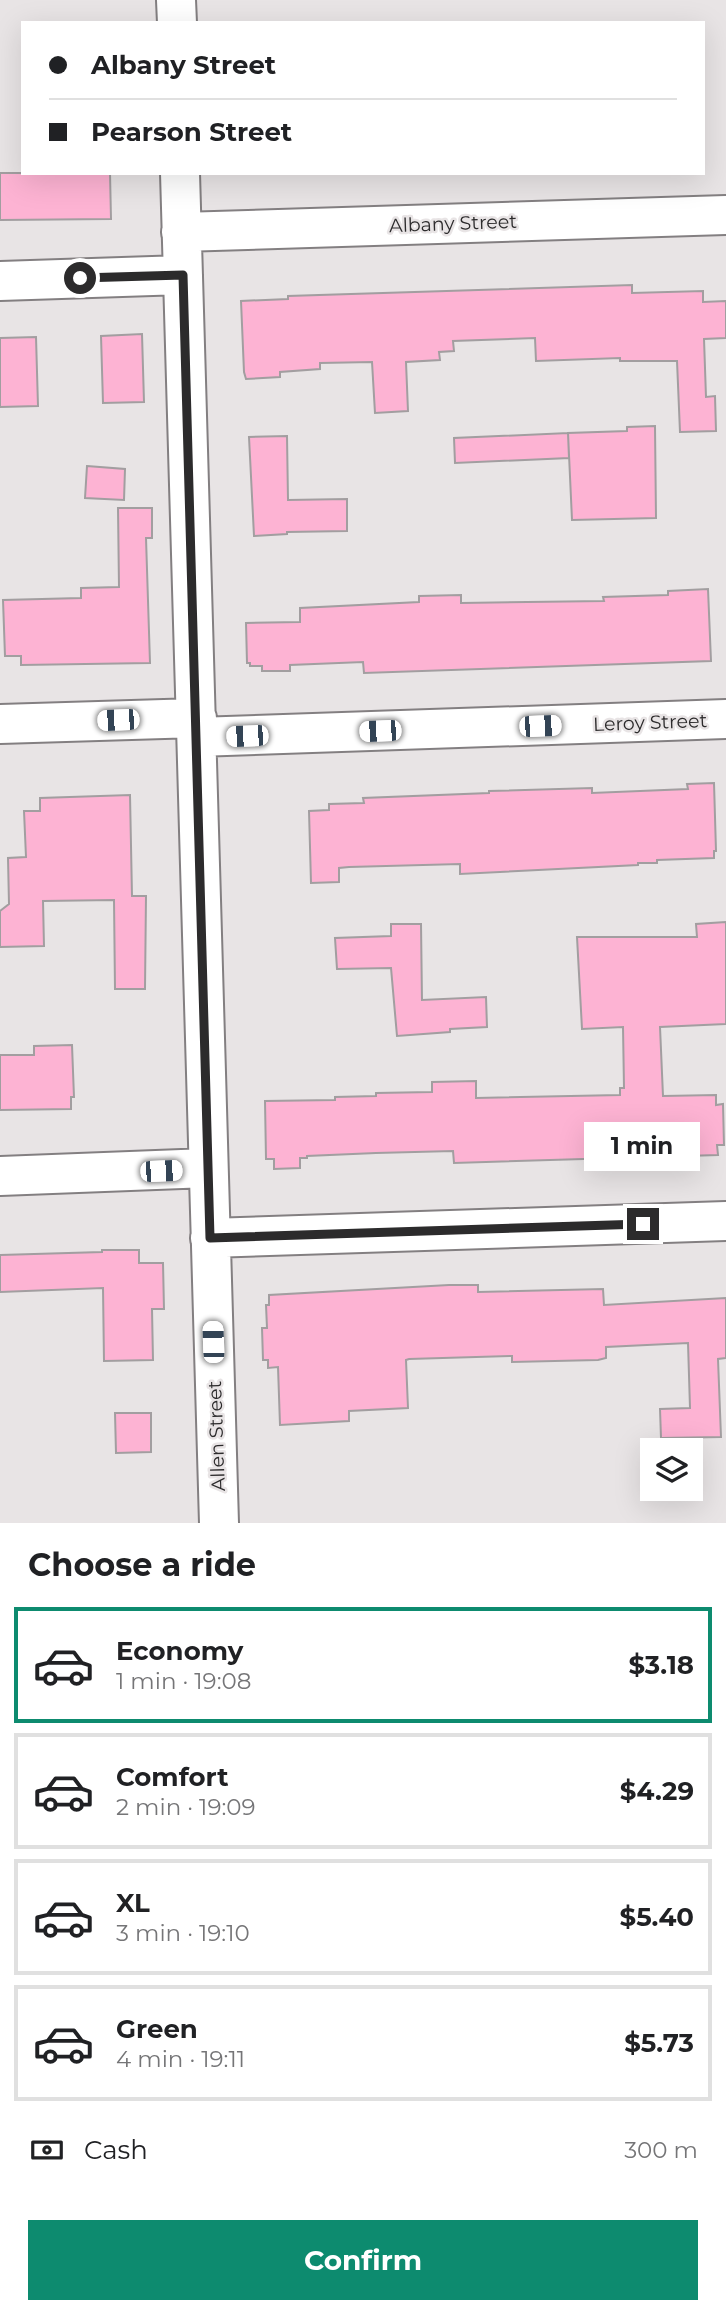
<!DOCTYPE html>
<meta charset="utf-8">
<style>
:root{--surface:#fff;--page:#f2f2f2;--text:#202124;--muted:#757577;--line:#e0e0e0;--accent:#0d8b6f}
body{margin:0;font-family:Montserrat,sans-serif;background:var(--page);color:var(--text);height:100vh;display:flex;flex-direction:column;font-size:26px;white-space:nowrap}
*{box-sizing:border-box;margin:0}
p{font-size:23px;color:var(--muted)}
.icon{flex:none;width:38px;height:38px;fill:none;stroke:currentColor;stroke-width:2;stroke-linecap:round;stroke-linejoin:round}
.map{position:relative;height:1523px;overflow:hidden}
.details{display:flex;flex-direction:column;background:var(--surface);flex:1}
.details>*{flex:none}
.banner{position:absolute;left:21px;top:21px;width:684px;height:154px;border-radius:0px;box-shadow:0 7px 28px #0002;display:grid;align-content:center;height:154px;padding:0 28px;background:var(--surface)}
.tools{position:absolute;left:640px;top:1438px;display:grid;gap:14px}
.tools a{display:grid;place-items:center;width:63px;height:63px;border-radius:0px;background:var(--surface);box-shadow:0 7px 28px #0002;font-size:35px}
.end{position:absolute;width:32px;height:32px;margin:-16px;border:9px solid #2c2b2c;background:#fff;box-shadow:0 0 0 4px #fff}
.from{border-radius:50%}
.bubble{position:absolute;height:49px;border-radius:0px;background:var(--surface);box-shadow:0 7px 28px #0002;font-size:23px;font-weight:700;line-height:49px;text-align:center}
.car{position:absolute;width:21px;height:42px;margin:-21px -10px;border-radius:9px;box-shadow:0 0 5px 2px #0007;background:linear-gradient(#fff 24%,#345 0 40%,#fff 0 76%,#345 0 86%,#fff 0)}
.banner b{display:flex;align-items:center;gap:24px;height:66px;font-size:26px}
.banner b+b{border-top:2px solid var(--line)}
.banner i{width:18px;height:18px;background:var(--text)}
ul{padding:0;list-style:none}
li{display:flex;align-items:center;gap:21px;height:116px;margin:0 14px 10px;padding:0 14px;border:4px solid var(--line);border-radius:0px}
li div{flex:1}
li b{display:block;font-size:26px}
li em{font-style:normal;font-weight:700}
li.selected{border-color:var(--accent)}
li>.icon{width:63px;height:63px;stroke-width:1.5}
h2{padding:0 28px;font-size:32px;line-height:84px}
.pay{display:flex;align-items:center;gap:18px;height:77px;padding:0 28px;font-size:26px}
.pay p{margin-inline-start:auto}
.cta{display:flex;gap:14px;margin-top:auto;padding:14px 28px}
.cta a{flex:1;height:80px;border-radius:0px;background:var(--accent);color:#fff;font-size:28px;font-weight:700;line-height:80px;text-align:center}
.map>svg:first-child{display:block}
.building{fill:#fdb3d3;stroke:#a29ea0;stroke-width:2}
.lines{fill:none;stroke-linecap:round;stroke-linejoin:round}
.minor-casing{stroke:#837f81;stroke-width:42}
.minor{stroke:#fff;stroke-width:38}
.route{stroke:#2c2b2c;stroke-width:9}
.labels{text-anchor:middle;stroke-width:5;stroke-linejoin:round;paint-order:stroke}
.street-label{font-size:19px;fill:#2c2b2c;stroke:#e8e4e5}
</style>
<div class="map">
<svg width="726" height="1523" viewBox="0 0 726 1523">
<rect width="100%" height="100%" fill="#e8e4e5"/>
<!-- building -->
<path class="building" d="M0,173H110L111,219L0,220Z
M632,285V293L703,291V302L726,301V338L704,339L706,397L715,396L716,431L680,432L677,361H620V358L536,361L535,338L453,341L454,351L439,352L440,360L406,362L408,411L375,413L372,362L320,363V369L280,372V377L246,379L244,372L241,301L288,299V296Z
M142,334L144,402L103,403L101,336Z
M36,337L38,406L0,407V338Z
M655,426L656,518L572,520L568,433L627,431V427Z
M568,433L569,458L455,463L454,438Z
M287,436L288,500L347,499V531L287,532V534L254,536L249,437Z
M87,466L125,469L124,500L85,498Z
M118,508H152V538H146L150,663L21,665V656H5L3,600L81,598V588L119,587Z
M708,589L711,661L364,673L363,662L290,665V671H262V666H250V663H247L246,623L300,622V608L419,602V596L461,595V603L604,601L603,597L668,595V591Z
M714,783L716,851H714V858L657,860V863H638V865L460,874V864L349,867L339,868V882L311,883L309,811L329,810V804L364,803L363,798L489,793V791L592,788V793L688,789L687,784Z
M130,795L132,896H146L145,989H115L114,900L43,901L44,946L0,947V911L9,904L8,858L26,857L24,811H40V798Z
M726,922V1024L660,1027L663,1096L716,1095V1105L723,1104L724,1145H717L718,1155L454,1163L453,1151L376,1153L307,1156V1158H300V1168L274,1169V1159H266L265,1101L335,1100V1097L376,1096V1093L432,1092V1082L476,1081V1098L620,1095V1088H624L623,1027L582,1029L577,937H697L696,924Z
M391,924H421L422,1000L486,997L487,1027L450,1029V1032L397,1036L391,968L337,969L335,938L391,936Z
M72,1045L74,1097H71V1109L0,1110V1055H34V1046Z
M102,1250H139V1263H163L164,1309H152L153,1360L104,1361L103,1288L0,1292V1255L102,1252Z
M449,1285H478V1292L603,1289L604,1305L726,1298V1358L718,1359L721,1437L661,1438L660,1409L690,1408L688,1343L606,1347V1358L598,1360L512,1362V1356L409,1359L406,1360L408,1408L349,1411V1421L280,1425L278,1367L268,1368V1360H263L262,1328H267L266,1305H269V1295Z
M115,1413H151V1452L116,1453Z"/>
<g class="lines">
<!-- minor casing -->
<g class="minor-casing">
<path id="minor" d="M176,0L177,23
M180,173L219,1523
M181,232L726,215
M0,281L183,275
M0,724L197,718
M197,737L726,719
M0,1176L208,1168
M210,1238L726,1221"/>
</g>
<!-- minor -->
<use href="#minor" class="minor"/>
</g>
<g class="lines">
<!-- route -->
<path class="route" d="M80,278L183,275L210,1238L643,1224"/>
</g>
<g class="labels">
<!-- street labels -->
<g class="street-label">
<text transform="translate(453 223) rotate(-2)" y="7">Albany Street</text>
<text transform="translate(650 722) rotate(-2)" y="7">Leroy Street</text>
<text transform="translate(216 1436) rotate(-92)" y="7">Allen Street</text>
</g>
</g>
</svg>
<div class="tools">
<a><svg class="icon" aria-label="layers" viewBox="0 0 24 24"><path d="M12 4l9 5-9 5-9-5zM3 14l9 5 9-5"/></svg></a>
</div>
<i class="end from" style="left:80px;top:278px"></i>
<i class="end" style="left:643px;top:1224px"></i>
<div class="bubble" style="left:584px;top:1122px;width:116px">1 min</div>
<i class="car" style="left:118px;top:720px;rotate:268deg"></i>
<i class="car" style="left:540px;top:726px;rotate:88deg"></i>
<i class="car" style="left:380px;top:731px;rotate:268deg"></i>
<i class="car" style="left:247px;top:736px;rotate:268deg"></i>
<i class="car" style="left:161px;top:1171px;rotate:88deg"></i>
<i class="car" style="left:213px;top:1342px;rotate:358deg"></i>
<div class="banner">
<b><i class="from"></i>Albany Street</b>
<b><i></i>Pearson Street</b>
</div>
</div>
<section class="details">
<h2>Choose a ride</h2>
<ul>
<li class="selected"><svg class="icon" aria-label="car" viewBox="0 0 24 24"><path d="M5 17H2v-5l4-1 3-4h7l3 4 3 1v5h-3M9 17h6M6 11h13"/><circle cx="7" cy="17" r="2"/><circle cx="17" cy="17" r="2"/></svg><div><b>Economy</b><p>1 min · 19:08</p></div><em>$3.18</em></li>
<li><svg class="icon" aria-label="car" viewBox="0 0 24 24"><path d="M5 17H2v-5l4-1 3-4h7l3 4 3 1v5h-3M9 17h6M6 11h13"/><circle cx="7" cy="17" r="2"/><circle cx="17" cy="17" r="2"/></svg><div><b>Comfort</b><p>2 min · 19:09</p></div><em>$4.29</em></li>
<li><svg class="icon" aria-label="car" viewBox="0 0 24 24"><path d="M5 17H2v-5l4-1 3-4h7l3 4 3 1v5h-3M9 17h6M6 11h13"/><circle cx="7" cy="17" r="2"/><circle cx="17" cy="17" r="2"/></svg><div><b>XL</b><p>3 min · 19:10</p></div><em>$5.40</em></li>
<li><svg class="icon" aria-label="car" viewBox="0 0 24 24"><path d="M5 17H2v-5l4-1 3-4h7l3 4 3 1v5h-3M9 17h6M6 11h13"/><circle cx="7" cy="17" r="2"/><circle cx="17" cy="17" r="2"/></svg><div><b>Green</b><p>4 min · 19:11</p></div><em>$5.73</em></li>
</ul>
<div class="pay"><svg class="icon" aria-label="cash" viewBox="0 0 24 24"><path d="M3 7h18v10H3z"/><circle cx="12" cy="12" r="2"/></svg>Cash<p>300 m</p></div>
<div class="cta"><a>Confirm</a></div>
</section>
